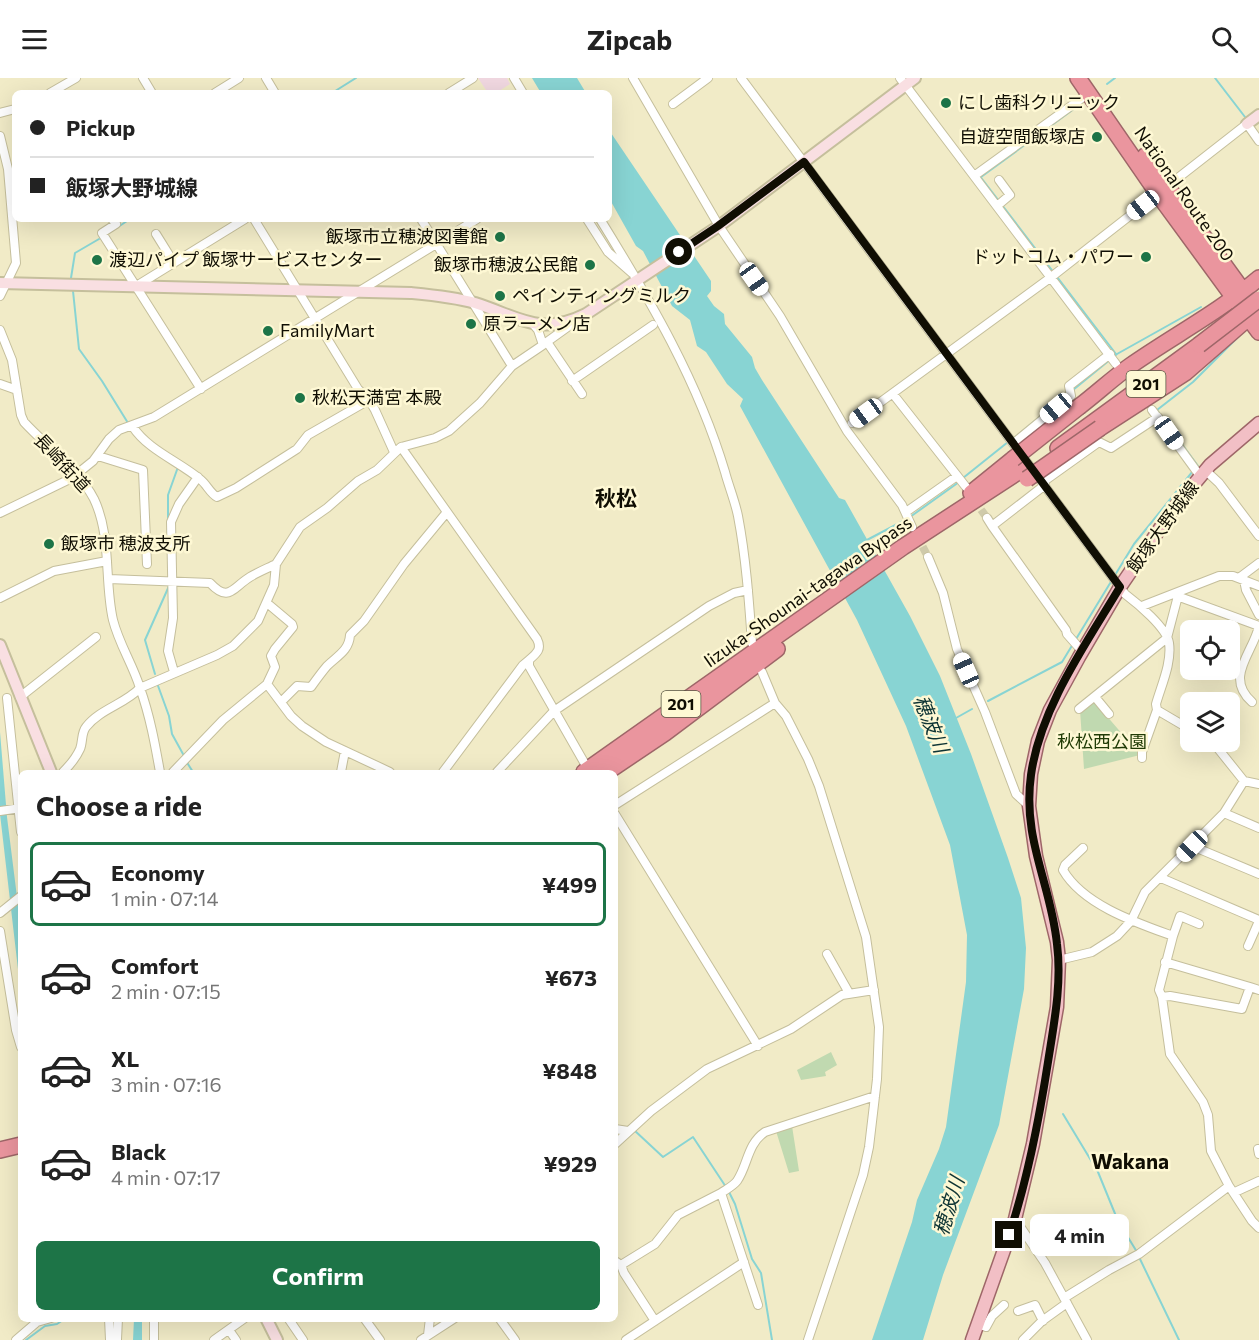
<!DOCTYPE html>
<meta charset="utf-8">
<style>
:root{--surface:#fff;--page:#f6f6f6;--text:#222;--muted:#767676;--line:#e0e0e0;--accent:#1d7447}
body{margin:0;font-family:Commissioner,"Noto Sans JP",sans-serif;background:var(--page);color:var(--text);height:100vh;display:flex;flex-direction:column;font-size:22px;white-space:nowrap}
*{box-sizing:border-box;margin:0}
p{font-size:20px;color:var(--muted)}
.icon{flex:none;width:33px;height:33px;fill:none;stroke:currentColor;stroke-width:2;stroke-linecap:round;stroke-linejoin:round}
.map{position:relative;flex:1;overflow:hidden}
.details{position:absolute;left:18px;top:692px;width:600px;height:552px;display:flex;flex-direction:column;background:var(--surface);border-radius:9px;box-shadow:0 6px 24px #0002}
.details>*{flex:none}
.guide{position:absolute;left:12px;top:12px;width:600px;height:132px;border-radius:9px;box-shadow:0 6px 24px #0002;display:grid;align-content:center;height:132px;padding:0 18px;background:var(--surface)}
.fabs{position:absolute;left:1180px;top:542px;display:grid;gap:12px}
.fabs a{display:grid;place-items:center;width:60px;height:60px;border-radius:9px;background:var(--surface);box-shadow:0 6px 24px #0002;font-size:30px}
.end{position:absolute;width:27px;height:27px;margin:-14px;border:8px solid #100e03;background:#fff;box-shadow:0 0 0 3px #fff}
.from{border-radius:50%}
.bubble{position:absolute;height:42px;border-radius:9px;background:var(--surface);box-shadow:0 6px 24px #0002;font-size:20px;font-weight:700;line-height:42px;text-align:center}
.car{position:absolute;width:18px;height:36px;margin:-18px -9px;border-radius:8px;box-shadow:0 0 4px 2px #0007;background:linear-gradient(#fff 24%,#345 0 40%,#fff 0 76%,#345 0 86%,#fff 0)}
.guide b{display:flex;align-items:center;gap:21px;height:57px;font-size:22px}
.guide b+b{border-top:2px solid var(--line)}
.guide i{width:15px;height:15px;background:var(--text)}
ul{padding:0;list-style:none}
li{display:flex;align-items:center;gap:18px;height:84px;margin:0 12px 9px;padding:0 6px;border:3px solid transparent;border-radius:9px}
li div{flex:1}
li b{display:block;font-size:22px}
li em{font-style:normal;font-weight:700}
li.on{border-color:var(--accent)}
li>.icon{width:54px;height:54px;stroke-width:1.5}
h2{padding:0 18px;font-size:27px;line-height:72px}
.action{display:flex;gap:12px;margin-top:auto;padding:12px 18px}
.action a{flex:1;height:69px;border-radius:9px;background:var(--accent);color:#fff;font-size:24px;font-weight:700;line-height:69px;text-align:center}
header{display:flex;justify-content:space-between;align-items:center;height:78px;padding:0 18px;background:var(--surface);font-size:27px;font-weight:700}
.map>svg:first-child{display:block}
.industrial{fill:#f1d8e1}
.green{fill:#c0d9b0}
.water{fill:#88d4d3}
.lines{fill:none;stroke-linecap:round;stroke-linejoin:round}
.stream{stroke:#88d4d3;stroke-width:2}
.street-tunnel{stroke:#cfcaaa;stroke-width:8;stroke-dasharray:8 4;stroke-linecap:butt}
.street-casing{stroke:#c5bf9c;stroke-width:10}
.secondary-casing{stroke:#c5bf9c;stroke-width:14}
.primary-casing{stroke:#9e6668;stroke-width:15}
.highway-casing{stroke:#9e6668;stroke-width:18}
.street{stroke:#fff;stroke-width:8}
.secondary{stroke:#f9dfe2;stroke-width:10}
.primary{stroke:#f2bfc5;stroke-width:12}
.highway{stroke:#ea959e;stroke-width:15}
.highway-bridge-casing{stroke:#9e6668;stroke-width:18;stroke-linecap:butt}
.highway-bridge{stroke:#ea959e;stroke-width:15}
.route{stroke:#100e03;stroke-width:8}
.poi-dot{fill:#1d7447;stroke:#fef8d4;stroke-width:2}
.labels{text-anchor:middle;stroke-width:5;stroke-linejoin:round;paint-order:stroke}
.shield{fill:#fef8d4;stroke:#575442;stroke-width:1.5}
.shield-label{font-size:16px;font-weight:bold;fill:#100e03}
.poi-label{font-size:18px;fill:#100e03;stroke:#fef8d4;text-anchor:start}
.street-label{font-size:18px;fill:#100e03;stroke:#fef8d4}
.park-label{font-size:18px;fill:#203b06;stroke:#fef8d4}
.water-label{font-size:20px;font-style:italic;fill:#0e3434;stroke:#fef8d4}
.quarter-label{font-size:21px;font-weight:bold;fill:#100e03;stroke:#fef8d4}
</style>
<header><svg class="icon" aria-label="menu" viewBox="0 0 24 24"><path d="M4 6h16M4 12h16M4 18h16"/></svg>Zipcab<svg class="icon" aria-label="search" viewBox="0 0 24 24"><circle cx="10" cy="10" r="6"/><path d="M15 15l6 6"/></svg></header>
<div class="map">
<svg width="1259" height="1262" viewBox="0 0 1259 1262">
<rect width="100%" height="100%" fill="#f1ebc7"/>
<!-- industrial -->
<path class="industrial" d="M478,0H507L510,6L496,15H488Z"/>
<!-- green -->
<path class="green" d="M1093,622L1136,672L1141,673L1140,677L1084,691L1080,632Z
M831,974L837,987L825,994L826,998L801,1002L797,992Z
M792,1048L799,1093L789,1095L776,1053Z"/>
<!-- water -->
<path class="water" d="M532,0H577L586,15H541Z
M609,52L711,203V213L707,218L714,228L724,236L725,246L752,279L755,290L762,302L839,420L845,422L910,538L940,598L971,676L1008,780L1021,820L1026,870L1024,911L999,1047L943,1197L923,1262H872L912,1144L917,1122L939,1071L946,1049L966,904L967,857L950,767L906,648L857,542L740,328L743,321L727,306L706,274L697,268L690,242L672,228L643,173L636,168L609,120Z
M0,654L7,739L21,851V917L0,736Z
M134,1241H142V1262H133Z"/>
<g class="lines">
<!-- stream -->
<path class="stream" d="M1215,0L1245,39
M1107,6L1115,0
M332,15L356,0
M979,97L1116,276
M981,99L1082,25
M118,149L130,141
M71,200L75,175L99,161
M73,213L79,271L102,303L128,345
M1073,312L1117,276L1201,229
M1013,361L1059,323
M1197,389L1198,388L1157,332L1193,304L1240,257
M963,400L1008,364
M910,439L959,404
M168,442V417L178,389L176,388
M865,463L905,442
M155,596L145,562L169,508
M157,605L169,638L172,656L183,676
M988,623L1062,584L1134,466L1193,393
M956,640L972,631
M186,683L193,694
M1063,1036L1098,1094L1118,1143L1137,1174
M634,1052L663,1079L693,1059L726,1109
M729,1114L735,1126L752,1181L761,1195L772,1262
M1139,1179L1179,1262
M26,1262L45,1248L57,1246L66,1240"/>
<!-- street-tunnel -->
<path class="street-tunnel" d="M1122,293L1139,314
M974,422L987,440
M917,458L928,479"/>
<!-- street casing -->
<g class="street-casing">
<path id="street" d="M143,0L152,15
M266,0L275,15
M514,0L523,15
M633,0L719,148L780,238L847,353L902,427L912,449
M741,0L1125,516C1137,525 1167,550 1169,565C1172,585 1161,608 1156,626L1157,632L1191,652
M900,0L1116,286
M50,15L76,0
M215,15L239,0
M449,15L473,0
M673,26L708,0
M0,35L15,31
M0,58L8,91L16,185L0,218
M974,98L1089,15
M997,128L1010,117L999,102
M112,141L116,146L102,155L201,311
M254,141L358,311L369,322L375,332L394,374
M421,141L512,288
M587,141L608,174L632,195
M600,141C650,222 698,303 725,394C729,409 735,423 738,438C746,480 749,523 752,565
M156,156L174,185
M138,207L245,141
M0,252L12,282L21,337L24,344C46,368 79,392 94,421C112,459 104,503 113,542C119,566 133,587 140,610C150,638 155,666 160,694
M547,264L582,316
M544,266L576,243
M572,303L653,247
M0,306L17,312
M893,316L966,409
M1152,332L1200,398
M852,345L1050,200L1247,46L1259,63
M133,349C148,372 180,384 201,402C207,407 210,415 217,419L236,410L297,371L308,357L369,322
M1014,365L1071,318L1069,308L1110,276
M401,369L537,561C542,571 537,575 529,582V588L589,693
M98,378L143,392L147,486
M1205,392L1219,405L1259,458
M1043,404L1099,364L1111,370L1158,339
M906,434L957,398
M0,435L72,400L93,383L109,361L119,352L154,339L477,141
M987,440L992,448L1045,407
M992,448L1066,552L1067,556L1082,573
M928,479L943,515L957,571L985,634L1016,716L1029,728
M1239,500L1259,485
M109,501L210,505C229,525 232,510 250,499C258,494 268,490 276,486
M1244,502L1246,512L1259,537
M1177,518L1259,548
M0,520L54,493L107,483
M1142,528L1219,498H1233L1259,508
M174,594L168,573L173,540L171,444L179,426L198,399
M762,594L775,625L786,638L808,681L819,708L866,859L879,949L877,1001L869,1069L863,1097L808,1262
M267,606L291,638L302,648L326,664L390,694
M20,619L96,559
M1095,619L1109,636
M7,620L21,754
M282,623L297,608L311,609C316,602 321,595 327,588C337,578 349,573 350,557L364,543L404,486L447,434
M1252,624C1224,599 1253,575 1259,548
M1079,631L1167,560L1179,514
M1212,663L1244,703L1259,706
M1142,680V674L1157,632
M63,694C69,688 76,680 80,671C83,664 81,655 86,649C100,631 125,626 140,610L217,577L233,568L258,543L274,507L276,486L300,449L327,430L358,403L377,392L401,369L435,360L449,353L480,325L512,288L543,267L538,252L533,246
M173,694L223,642L267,606L275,589L271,578L275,571L293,549L292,546L267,525
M341,694L345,673
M443,694L523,587L529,582
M497,694L554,633L709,528L734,515L748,512
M615,727L775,625
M0,733L21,730
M1224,735L1259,750
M615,736L758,968
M1192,768L1259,796
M1083,770L1065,787L1063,792C1083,827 1137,845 1173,858L1159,912L1162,919L1170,976L1203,1024L1208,1037L1211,1073L1229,1108L1252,1143L1259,1150
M1161,800L1259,842
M0,835L21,818
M0,853L16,952L21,969
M1173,858L1180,838L1199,846
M1248,868L1259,843
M827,876L849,915
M1059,882L1092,874L1117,858L1131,843L1145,814L1224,735L1244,703
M1250,909L1259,912
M1162,919L1170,918L1242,931L1250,909L1165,884
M615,1051L628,1053
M615,1066L651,1033L707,991L791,951L842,917L874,912
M1258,1071L1259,1076
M1235,1114L1259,1103
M721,1115C727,1111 733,1108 737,1103C748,1087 747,1066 765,1054L875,1018
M1015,1141L1045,1185L1087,1262
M615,1183L621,1187L655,1166L678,1137L721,1115L758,1227
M621,1187L624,1195L655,1243
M1064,1220L1109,1192L1139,1176L1229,1108
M1018,1233L1035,1227L1043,1243
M109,1240L110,1262
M154,1240V1262
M288,1240L303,1262
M364,1240L380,1262
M499,1240L515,1262
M978,1246L986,1249L992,1238L1004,1227
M229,1252L236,1262
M428,1257L430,1240
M16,1262L37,1244L51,1240
M117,1262L118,1240
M214,1262L245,1240
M421,1262L455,1240
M626,1262L744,1184
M1023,1262L1042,1243L1067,1225"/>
</g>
<!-- secondary casing -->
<g class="secondary-casing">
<path id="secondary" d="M1247,46L1259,37
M0,205L411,215C432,217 454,219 475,225C519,239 540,259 586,236L719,148L915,0
M0,567L51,694
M266,1240L277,1262"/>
</g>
<!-- primary casing -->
<g class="primary-casing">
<path id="primary" d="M972,1262L1015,1141L1033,1066L1057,929L1059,882L1057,864L1036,778L1029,728L1031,696L1038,663L1050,632L1079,579L1120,509L1174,430L1210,387L1259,345"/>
</g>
<!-- highway casing -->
<g class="highway-casing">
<path id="highway" d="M1078,0L1158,116L1259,254
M1145,78L1259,235
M1080,328C1097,315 1113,300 1130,288C1173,258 1219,234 1259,200
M1100,350L1185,295L1254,235
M1058,370L1199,267
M971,415L1013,381
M584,694L903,469L1021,392
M607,694L665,655L777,571
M0,1072L21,1067"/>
</g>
<!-- street -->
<use href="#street" class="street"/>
<!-- secondary -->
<use href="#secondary" class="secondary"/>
<!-- primary -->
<use href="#primary" class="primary"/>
<!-- highway -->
<use href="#highway" class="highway"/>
<!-- highway-bridge casing -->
<g class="highway-bridge-casing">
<path id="highway-bridge" d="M1199,267L1259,221
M1013,381L1080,328
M1027,401L1100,350"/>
</g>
<!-- highway-bridge -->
<use href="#highway-bridge" class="highway-bridge"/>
</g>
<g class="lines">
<!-- route -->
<path class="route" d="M679,174L718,148L804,84L1120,509C1086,566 1040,630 1031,697C1022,761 1051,806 1057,866C1062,906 1054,945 1048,984C1039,1042 1028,1101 1009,1157"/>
</g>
<!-- markers -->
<g class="poi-dot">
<circle cx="946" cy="25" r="6"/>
<circle cx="1097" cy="59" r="6"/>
<circle cx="500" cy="159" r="6"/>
<circle cx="1146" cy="179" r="6"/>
<circle cx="97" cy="182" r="6"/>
<circle cx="590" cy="187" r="6"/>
<circle cx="500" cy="218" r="6"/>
<circle cx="471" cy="246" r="6"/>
<circle cx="268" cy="253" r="6"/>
<circle cx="300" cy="320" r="6"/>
<circle cx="49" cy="466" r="6"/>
</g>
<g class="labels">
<!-- shield labels -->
<g class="shield">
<rect x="1126.5" y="293" width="39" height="26" rx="4.5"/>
<rect x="661.5" y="613" width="39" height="26" rx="4.5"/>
</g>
<g class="shield-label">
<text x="1146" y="312">201</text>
<text x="681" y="632">201</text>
</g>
<!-- poi labels -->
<g class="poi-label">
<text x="958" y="31">にし歯科クリニック</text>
<text x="1085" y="65" text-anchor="end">自遊空間飯塚店</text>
<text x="488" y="165" text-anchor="end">飯塚市立穂波図書館</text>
<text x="1134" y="185" text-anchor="end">ドットコム・パワー</text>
<text x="109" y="188">渡辺パイプ 飯塚サービスセンター</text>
<text x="578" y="193" text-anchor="end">飯塚市穂波公民館</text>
<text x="512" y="224">ペインティングミルク</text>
<text x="483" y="252">原ラーメン店</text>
<text x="280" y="259">FamilyMart</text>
<text x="312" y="326">秋松天満宮 本殿</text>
<text x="61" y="472">飯塚市 穂波支所</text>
</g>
<!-- street labels -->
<g class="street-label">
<text transform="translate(1184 116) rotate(55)" y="6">National Route 200</text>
<text transform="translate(62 385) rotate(47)" y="6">長崎街道</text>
<text transform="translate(1163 449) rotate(-54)" y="6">飯塚大野城線</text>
<text transform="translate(808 514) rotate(-35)" y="6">Iizuka-Shounai-tagawa Bypass</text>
</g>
<!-- park labels -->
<g class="park-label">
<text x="1102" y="670">秋松西公園</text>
</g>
<!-- water labels -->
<g class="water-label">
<text transform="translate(931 646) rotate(68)" y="7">穂波川</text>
<text transform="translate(949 1128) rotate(-73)" y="7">穂波川</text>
</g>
<!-- quarter labels -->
<g class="quarter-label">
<text x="616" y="428">秋松</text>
<text x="1130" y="1091">Wakana</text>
</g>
</g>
</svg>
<div class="fabs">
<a><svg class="icon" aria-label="locate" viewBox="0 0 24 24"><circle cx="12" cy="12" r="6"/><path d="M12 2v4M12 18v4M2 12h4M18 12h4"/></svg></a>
<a><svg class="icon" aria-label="layers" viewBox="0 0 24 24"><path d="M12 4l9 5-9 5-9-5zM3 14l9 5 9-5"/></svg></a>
</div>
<i class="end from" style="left:679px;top:174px"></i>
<i class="end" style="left:1009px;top:1157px"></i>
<div class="bubble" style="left:1030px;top:1136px;width:99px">4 min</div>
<i class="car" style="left:1143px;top:127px;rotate:232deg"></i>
<i class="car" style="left:754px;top:201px;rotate:145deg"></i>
<i class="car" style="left:1056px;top:330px;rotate:230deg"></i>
<i class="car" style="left:866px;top:335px;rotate:234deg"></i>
<i class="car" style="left:1169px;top:355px;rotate:145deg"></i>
<i class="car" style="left:966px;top:592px;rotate:336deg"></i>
<i class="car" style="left:1192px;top:768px;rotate:224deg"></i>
<div class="guide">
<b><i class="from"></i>Pickup</b>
<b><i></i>飯塚大野城線</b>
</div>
<section class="details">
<h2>Choose a ride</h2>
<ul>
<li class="on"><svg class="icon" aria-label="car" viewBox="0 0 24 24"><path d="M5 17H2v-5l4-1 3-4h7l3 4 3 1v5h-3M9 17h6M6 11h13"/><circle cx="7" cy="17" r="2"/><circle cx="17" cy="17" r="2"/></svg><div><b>Economy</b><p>1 min · 07:14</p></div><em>¥499</em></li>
<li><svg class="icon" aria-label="car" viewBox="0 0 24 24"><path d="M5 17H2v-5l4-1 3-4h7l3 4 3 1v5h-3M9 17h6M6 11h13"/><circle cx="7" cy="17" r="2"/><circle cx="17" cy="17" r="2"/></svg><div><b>Comfort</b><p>2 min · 07:15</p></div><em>¥673</em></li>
<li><svg class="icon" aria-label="car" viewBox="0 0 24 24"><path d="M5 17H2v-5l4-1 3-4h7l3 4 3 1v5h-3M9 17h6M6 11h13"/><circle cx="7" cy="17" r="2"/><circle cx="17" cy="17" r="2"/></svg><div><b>XL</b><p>3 min · 07:16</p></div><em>¥848</em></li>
<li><svg class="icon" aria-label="car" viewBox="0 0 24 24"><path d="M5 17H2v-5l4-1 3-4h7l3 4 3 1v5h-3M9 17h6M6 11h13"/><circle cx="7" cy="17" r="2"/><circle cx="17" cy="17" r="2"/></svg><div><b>Black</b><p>4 min · 07:17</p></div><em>¥929</em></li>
</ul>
<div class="action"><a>Confirm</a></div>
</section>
</div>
